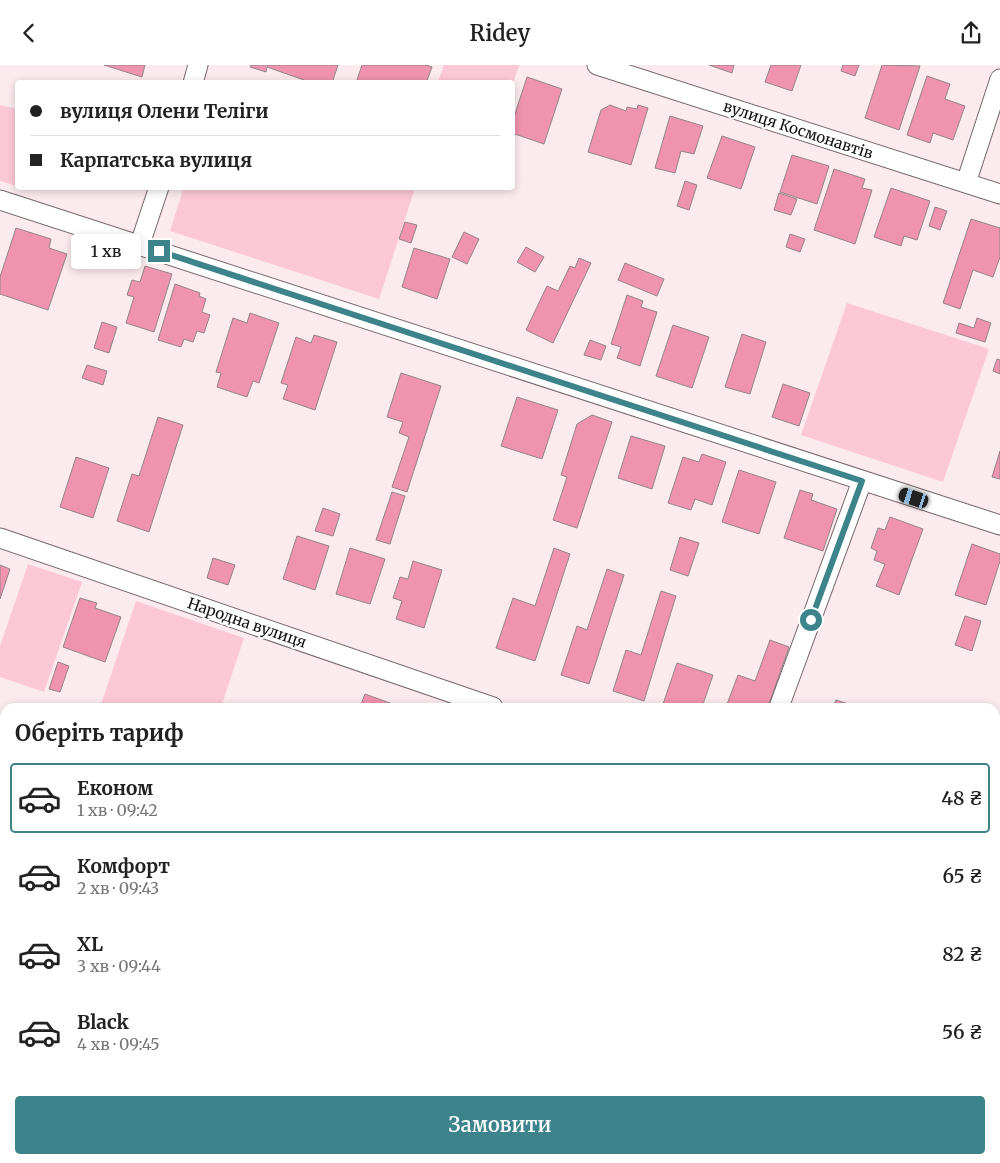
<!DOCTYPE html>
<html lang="uk">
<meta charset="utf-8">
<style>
:root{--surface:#fff;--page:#f6f6f6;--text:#222;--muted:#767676;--line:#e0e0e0;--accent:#3c838b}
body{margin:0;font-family:Merriweather,serif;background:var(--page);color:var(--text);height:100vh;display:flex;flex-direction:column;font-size:19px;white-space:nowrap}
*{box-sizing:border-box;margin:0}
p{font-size:16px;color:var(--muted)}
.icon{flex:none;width:28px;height:28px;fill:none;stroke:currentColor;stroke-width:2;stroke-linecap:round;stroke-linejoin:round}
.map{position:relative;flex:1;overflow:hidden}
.panel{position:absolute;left:0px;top:638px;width:1000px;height:461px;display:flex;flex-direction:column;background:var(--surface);border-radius:15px 15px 0 0;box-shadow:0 2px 8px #0003}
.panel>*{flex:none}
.banner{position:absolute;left:15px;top:15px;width:500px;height:110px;border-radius:5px;box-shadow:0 2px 8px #0003;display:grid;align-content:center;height:110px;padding:0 15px;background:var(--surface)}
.end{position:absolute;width:22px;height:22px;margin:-11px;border:6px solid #3c838b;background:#fff;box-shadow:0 0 0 2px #fff}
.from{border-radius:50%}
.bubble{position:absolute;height:35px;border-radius:5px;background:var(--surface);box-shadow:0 2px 8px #0003;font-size:16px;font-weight:600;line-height:35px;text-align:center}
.car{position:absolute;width:15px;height:30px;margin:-15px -8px;border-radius:6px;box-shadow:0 0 4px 1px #0007;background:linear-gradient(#222 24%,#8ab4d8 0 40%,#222 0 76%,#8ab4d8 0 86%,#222 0)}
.banner b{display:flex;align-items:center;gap:18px;height:48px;font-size:19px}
.banner b+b{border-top:1px solid var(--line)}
.banner i{width:12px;height:12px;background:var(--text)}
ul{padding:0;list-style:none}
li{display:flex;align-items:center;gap:15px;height:70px;margin:0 10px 8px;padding:0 5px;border:2px solid transparent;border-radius:5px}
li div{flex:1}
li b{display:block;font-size:19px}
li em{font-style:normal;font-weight:600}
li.selected{border-color:var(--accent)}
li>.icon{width:45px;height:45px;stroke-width:1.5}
h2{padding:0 15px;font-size:22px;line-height:60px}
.primary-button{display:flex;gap:10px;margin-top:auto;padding:10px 15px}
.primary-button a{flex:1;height:58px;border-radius:5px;background:var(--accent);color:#fff;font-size:20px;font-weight:600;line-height:58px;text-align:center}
header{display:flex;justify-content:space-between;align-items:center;height:65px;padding:0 15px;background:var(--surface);font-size:22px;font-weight:600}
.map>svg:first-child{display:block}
.green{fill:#fdc8d6}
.building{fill:#ef93ae;stroke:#938589}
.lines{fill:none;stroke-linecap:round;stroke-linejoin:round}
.street-casing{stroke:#75676b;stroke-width:21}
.street{stroke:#fff;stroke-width:19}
.route{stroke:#3c838b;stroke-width:6}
.labels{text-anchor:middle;stroke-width:4;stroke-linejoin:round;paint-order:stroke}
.street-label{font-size:15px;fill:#151011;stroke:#fff}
</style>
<header><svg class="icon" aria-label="back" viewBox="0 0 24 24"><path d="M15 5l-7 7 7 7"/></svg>Ridey<svg class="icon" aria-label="share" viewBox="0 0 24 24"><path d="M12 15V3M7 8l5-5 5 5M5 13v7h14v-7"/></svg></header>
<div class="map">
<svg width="1000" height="1098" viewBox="0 0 1000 1098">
<rect width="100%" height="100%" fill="#fbebef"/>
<!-- green -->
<path class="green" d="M444,0H519L513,19L512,18L438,17Z
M0,40L17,44V121L0,116Z
M184,122H415V123L379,234L170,166Z
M847,238L989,284L943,417L801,370Z
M28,499L82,517L44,627L0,612V581Z
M136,536L244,573L221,642H100Z
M451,1094H613L612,1098H450Z
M647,1094H950L962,1098H646Z"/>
<!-- building -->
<path class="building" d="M104,0H145L142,12Z
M251,0H338L332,18H303L304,15L267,2L266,7L250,2Z
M362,0H426L432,2L426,18H356Z
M709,0H734L732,8Z
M771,0H801L792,26L765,17Z
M843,0H859L855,11L841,6Z
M882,0L920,1L899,65L865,53Z
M927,11L950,19L945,34L965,41L953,75L933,68L930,78L907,70Z
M527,12L562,24L544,79L512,68V58Z
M610,40L626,46L627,42L637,44L638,40L648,43L631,100L588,87L601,45Z
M670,51L703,61L694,89L681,86L675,108L655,103Z
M722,71L755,82L741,124L707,113Z
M792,90L829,101L817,139L780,127Z
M834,104L865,114L862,123L872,125L855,179L814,165Z
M685,116L697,120L689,145L677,141Z
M891,123L930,136L917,175L904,171L901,181L874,172Z
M779,128L797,134L791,150L774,145Z
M935,142L947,146L940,165L929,161Z
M971,154L1000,163V192L993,212L973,205L960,244L943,238Z
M405,157L417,160L411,178L399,174Z
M16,163L51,174L49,183L67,189L48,245L0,229V212Z
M464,167L479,174L467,199L452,192Z
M790,169L805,174L800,187L786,182Z
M526,182L544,192L535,207L517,197Z
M414,183L450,194L437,234L402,222Z
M579,193L591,198L553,278L526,265L547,221L558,226L570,201L575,203Z
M625,198L664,214L657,231L618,215Z
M145,201L172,209L154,267L126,258L134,232L127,230L132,215L140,217Z
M175,219L200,228L199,231L206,234L202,247L210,250L204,268L197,266L193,277L184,274L181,282L158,275Z
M627,230L643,236L641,242L657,247L640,301L617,293L621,282L611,279Z
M250,248L279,258L259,318L253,316L247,332L217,322L221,308L216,307L233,253L247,258Z
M977,253L991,258L985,277L956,268L959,258L974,263Z
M102,257L117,262L109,288L94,283Z
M673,260L709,272L692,323L656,311Z
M742,269L766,277L750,329L725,322Z
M314,270L337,277L315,345L283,334L288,320L281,318L296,272L311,278Z
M590,275L606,281L601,295L584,290Z
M997,294L1000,295V309L993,306Z
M87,300L107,306L103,320L82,313Z
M401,308L441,321L407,427L392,422L409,372L399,368L403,357L387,352Z
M783,319L810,328L799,361L772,352Z
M517,332L558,345L542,394L501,381Z
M592,350L612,357L577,463L553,455L567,412L561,410L577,359Z
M158,352L183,360L149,467L117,456L132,409L139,411Z
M631,371L665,381L652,424L618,413Z
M1000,386V414L992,412Z
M702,389L726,397L712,440L695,434L691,445L668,438L683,392L699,397Z
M76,392L109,403L93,453L60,442Z
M739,405L776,417L759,469L722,457Z
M800,425L813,429L811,435L837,444L823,486L784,473Z
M392,427L405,431L390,479L376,475Z
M323,443L340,449L333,471L315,466Z
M890,452L923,464L899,530L876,521L885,499L874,495L877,486L871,483L878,463L885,465Z
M297,471L329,481L315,525L283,514Z
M680,472L699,478L688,511L670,505Z
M972,479L1000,489V496L986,540L955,530Z
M350,483L385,494L370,539L336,529Z
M554,483L570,489L535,596L496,583L513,533L535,541Z
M213,493L235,500L228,520L207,513Z
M413,496L442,505L424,563L396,554L402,536L393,533L400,512L408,514Z
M0,500L10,504L0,534Z
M607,504L624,510L589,619L561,610L577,561L587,565Z
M661,526L676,531L644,636L613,626L626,585L641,590Z
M80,533L97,538L95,543L121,552L105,597L63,582Z
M965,551L981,556L972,586L955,580Z
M770,575L789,582L768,642H726L738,610L755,616Z
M58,597L69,601L60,627L49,624Z
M677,598L713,610L702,642H662Z
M365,629L398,641V642H360Z
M836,635L858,642H833Z
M1000,661V738L998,746L995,745V677Z
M0,674L5,676V719L0,718Z
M995,832L1000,834V881L995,879Z
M995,889L1000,891V922L995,920Z
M0,1072L5,1073V1094H9L8,1098H0Z"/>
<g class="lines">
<!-- street casing -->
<g class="street-casing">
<path id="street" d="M597,0L1000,129
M193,18L198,0
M966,118L1000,14
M0,135L1000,460
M140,179L159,122
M0,473L493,642
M779,642L862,416
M0,755L5,756
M995,813L1000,815
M0,1050L5,1052
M995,1061L1000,1046
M131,1094L144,1098
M634,1098L635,1094
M983,1098L984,1094"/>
</g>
<!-- street -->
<use href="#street" class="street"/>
</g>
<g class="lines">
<!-- route -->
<path class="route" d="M159,186L862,416L811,555"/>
</g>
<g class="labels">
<!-- street labels -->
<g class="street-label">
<text transform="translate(798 65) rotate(18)" y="5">вулиця Космонавтів</text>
<text transform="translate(247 558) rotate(19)" y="5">Народна вулиця</text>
</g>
</g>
</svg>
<i class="end from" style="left:811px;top:555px"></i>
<i class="end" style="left:159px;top:186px"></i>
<div class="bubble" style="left:71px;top:169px;width:70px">1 хв</div>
<i class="car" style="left:914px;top:433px;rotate:288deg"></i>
<div class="banner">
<b><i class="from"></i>вулиця Олени Теліги</b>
<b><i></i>Карпатська вулиця</b>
</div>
<section class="panel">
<h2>Оберіть тариф</h2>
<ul>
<li class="selected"><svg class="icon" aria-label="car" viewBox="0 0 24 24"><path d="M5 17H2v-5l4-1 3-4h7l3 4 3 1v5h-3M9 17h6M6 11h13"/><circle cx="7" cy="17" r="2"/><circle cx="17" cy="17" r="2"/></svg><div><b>Економ</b><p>1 хв · 09:42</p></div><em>48 ₴</em></li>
<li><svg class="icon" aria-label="car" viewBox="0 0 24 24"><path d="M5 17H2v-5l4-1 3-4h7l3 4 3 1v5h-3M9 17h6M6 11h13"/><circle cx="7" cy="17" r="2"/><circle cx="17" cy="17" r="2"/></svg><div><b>Комфорт</b><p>2 хв · 09:43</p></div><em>65 ₴</em></li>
<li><svg class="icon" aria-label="car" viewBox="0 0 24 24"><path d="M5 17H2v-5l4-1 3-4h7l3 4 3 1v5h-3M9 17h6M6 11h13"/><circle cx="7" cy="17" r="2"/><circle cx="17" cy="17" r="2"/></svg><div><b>XL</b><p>3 хв · 09:44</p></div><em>82 ₴</em></li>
<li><svg class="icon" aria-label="car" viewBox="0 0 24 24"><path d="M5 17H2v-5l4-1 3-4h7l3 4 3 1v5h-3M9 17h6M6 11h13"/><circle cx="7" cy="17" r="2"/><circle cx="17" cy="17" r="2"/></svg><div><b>Black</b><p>4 хв · 09:45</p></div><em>56 ₴</em></li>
</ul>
<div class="primary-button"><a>Замовити</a></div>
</section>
</div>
